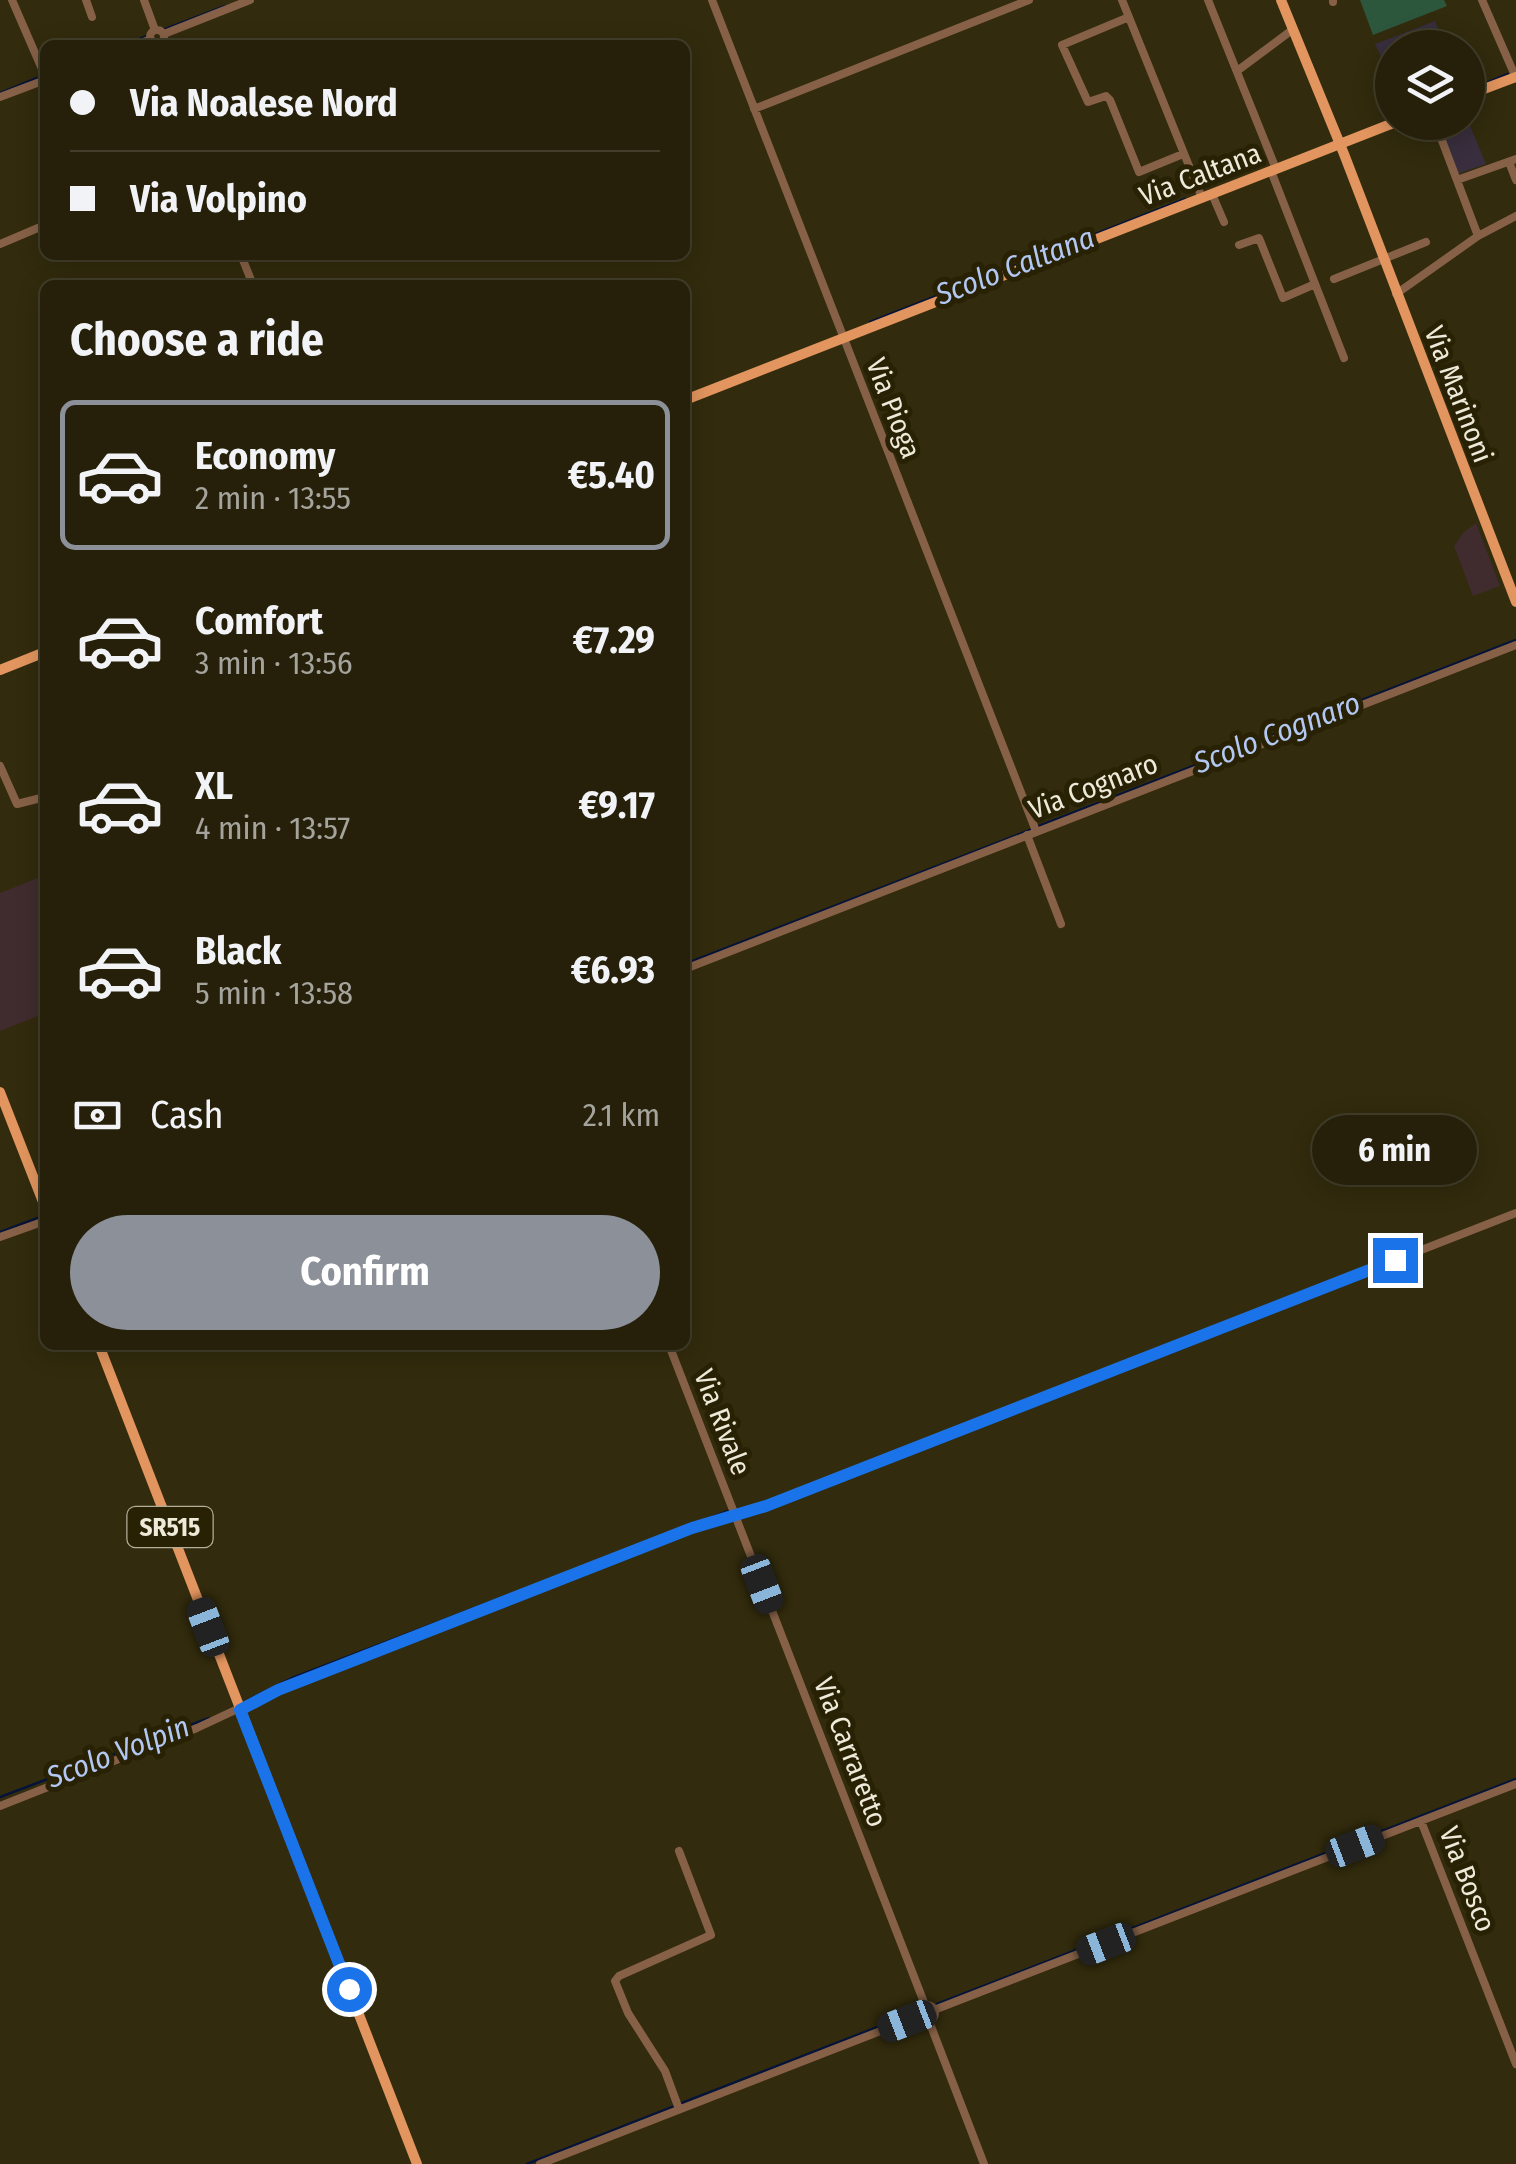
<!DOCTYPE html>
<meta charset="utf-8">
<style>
:root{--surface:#26200a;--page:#2e2813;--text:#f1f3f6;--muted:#a4a39c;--line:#423e2b;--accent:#8c9099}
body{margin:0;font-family:"Fira Sans Condensed",sans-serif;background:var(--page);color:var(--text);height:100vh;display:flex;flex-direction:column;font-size:38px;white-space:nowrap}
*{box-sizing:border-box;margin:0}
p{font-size:32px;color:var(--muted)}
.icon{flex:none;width:55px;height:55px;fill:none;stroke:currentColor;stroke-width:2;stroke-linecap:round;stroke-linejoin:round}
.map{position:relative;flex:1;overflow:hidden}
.sheet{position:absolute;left:40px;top:280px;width:650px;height:1070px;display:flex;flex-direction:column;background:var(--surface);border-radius:15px;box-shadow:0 5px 25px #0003,0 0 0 2px var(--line)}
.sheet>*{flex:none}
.hud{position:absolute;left:40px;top:40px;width:650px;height:220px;border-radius:15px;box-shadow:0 5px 25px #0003,0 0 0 2px var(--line);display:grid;align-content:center;height:220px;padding:0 30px;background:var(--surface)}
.controls{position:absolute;left:1375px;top:30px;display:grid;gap:20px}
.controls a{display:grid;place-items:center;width:110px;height:110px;border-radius:50%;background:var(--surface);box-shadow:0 5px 25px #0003,0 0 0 2px var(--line);font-size:50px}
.end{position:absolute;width:45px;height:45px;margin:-22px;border:12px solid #1a73e8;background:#fff;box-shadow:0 0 0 5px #fff}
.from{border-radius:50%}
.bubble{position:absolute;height:70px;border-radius:35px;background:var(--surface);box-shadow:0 5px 25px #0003,0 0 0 2px var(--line);font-size:32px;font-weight:700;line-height:70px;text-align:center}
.car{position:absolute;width:30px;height:60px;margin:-30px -15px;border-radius:12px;box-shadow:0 0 8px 2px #0007;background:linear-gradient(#222 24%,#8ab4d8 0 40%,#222 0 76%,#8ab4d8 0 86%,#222 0)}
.hud b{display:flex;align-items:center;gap:35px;height:95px;font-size:38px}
.hud b+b{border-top:2px solid var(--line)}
.hud i{width:25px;height:25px;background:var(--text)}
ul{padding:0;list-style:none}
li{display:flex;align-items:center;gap:30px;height:150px;margin:0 20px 15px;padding:0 10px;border:5px solid transparent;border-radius:15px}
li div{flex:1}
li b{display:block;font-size:38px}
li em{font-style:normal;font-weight:700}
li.current{border-color:var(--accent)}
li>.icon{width:90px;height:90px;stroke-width:1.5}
h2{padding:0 30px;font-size:45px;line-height:120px}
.pay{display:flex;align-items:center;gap:25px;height:110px;padding:0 30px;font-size:38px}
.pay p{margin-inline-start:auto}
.cta{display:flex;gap:20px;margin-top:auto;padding:20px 30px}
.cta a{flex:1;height:115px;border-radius:60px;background:var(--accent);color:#fff;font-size:40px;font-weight:700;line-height:115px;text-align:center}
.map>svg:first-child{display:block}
.commercial{fill:#402c2f}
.education{fill:#382e3d}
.green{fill:#2c573c}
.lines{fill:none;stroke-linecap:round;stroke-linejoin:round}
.stream{stroke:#05133a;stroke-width:2.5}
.minor{stroke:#876147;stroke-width:8}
.major{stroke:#e2955e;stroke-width:10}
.route{stroke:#1a73e8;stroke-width:12}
.labels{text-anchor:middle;stroke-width:10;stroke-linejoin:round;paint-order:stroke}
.shield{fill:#282104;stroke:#b3ae99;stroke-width:2.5}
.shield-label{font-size:25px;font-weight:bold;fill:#eeead9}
.street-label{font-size:28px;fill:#eeead9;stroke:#282104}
.water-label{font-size:30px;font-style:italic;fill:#b2c7f2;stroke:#282104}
</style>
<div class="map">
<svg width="1516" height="2164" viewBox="0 0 1516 2164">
<rect width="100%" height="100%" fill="#322b0d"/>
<!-- commercial -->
<path class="commercial" d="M1476,523L1500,586L1473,596L1454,546L1464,532Z
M45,875V1013L0,1031V893Z"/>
<!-- education -->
<path class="education" d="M1435,21L1445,47L1392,48L1391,78L1375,44Z
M1468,121L1486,164L1457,174L1437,123Z"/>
<!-- green -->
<path class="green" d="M1360,0H1444L1447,6L1373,35Z"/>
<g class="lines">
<!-- stream -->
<path class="stream" d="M158,27L163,30L225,6
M125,45L147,36L152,28
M1474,88L1508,74
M0,93L37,78
M870,322L1185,199
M1039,826L1516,640
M685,964L1030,830
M0,1232L43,1216
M765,1502L977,1420
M248,1700L292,1678L728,1511
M0,1797L209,1718
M937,2004L1516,1779
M682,2103L911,2014
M527,2164L675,2106"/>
<!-- minor -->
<path class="minor" d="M12,0L45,76
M86,0L92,17
M144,0L155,30
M712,0L1036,831
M1122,0L1202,198
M1208,0L1276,169
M1333,0V2
M1482,0L1516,78
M1129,17L1062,45L1088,102L1106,96L1110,100L1139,172L1183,154
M150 37a7 7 0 1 1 14 0a7 7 0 1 1-14 0Z
M164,34L250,0
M136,45L151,39
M1237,71L1292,30
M0,97L45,80
M754,109L1029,0
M1435,122L1478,236
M1509,162L1516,180
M1271,171L1344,358
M1457,180L1516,159
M1212,194L1224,222
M0,244L45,225
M1239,245L1259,238L1283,298L1315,284
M241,255L253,285
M1334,279L1426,242
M1396,294L1478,236L1516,216
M0,766L17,804L45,797
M1027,835L1061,924
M685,969L1516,645
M0,1237L45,1221
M669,1345L925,2005
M0,1806L197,1728L278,1690L549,1583L708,1522L766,1506L1516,1213
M1421,1821L1516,2064
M679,1851L711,1935L619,1976L615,1981L628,2013L665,2071L679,2109
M919 2013a8 8 0 1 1 16 0a8 8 0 1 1-16 0Z
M934,2010L1516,1784
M929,2021L984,2164
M540,2164L919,2016"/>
<!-- major -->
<path class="major" d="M1281,0L1344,154L1516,602
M1468,95L1516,77
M685,400L1396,122
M0,670L45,652
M0,1092L45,1207
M99,1345L417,2164"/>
</g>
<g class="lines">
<!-- route -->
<path class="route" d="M349,1989L240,1710L278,1690L692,1528L766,1506L1395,1260"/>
</g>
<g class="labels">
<!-- shield labels -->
<rect class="shield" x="127.5" y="1507" width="85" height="40" rx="8"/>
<g class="shield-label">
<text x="170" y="1536">SR515</text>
</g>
<!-- street labels -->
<g class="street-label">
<text transform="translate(1200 174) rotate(-21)" y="10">Via Caltana</text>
<text transform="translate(1459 394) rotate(69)" y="10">Via Marinoni</text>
<text transform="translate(894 408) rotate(69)" y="10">Via Pioga</text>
<text transform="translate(1093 786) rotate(-21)" y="10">Via Cognaro</text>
<text transform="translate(723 1422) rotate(69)" y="10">Via Rivale</text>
<text transform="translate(851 1752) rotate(69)" y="10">Via Carraretto</text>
<text transform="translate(1468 1879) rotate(69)" y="10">Via Bosco</text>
</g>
<!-- water labels -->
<g class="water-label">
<text transform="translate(1015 266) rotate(-21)" y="10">Scolo Caltana</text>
<text transform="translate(1277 733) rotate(-21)" y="10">Scolo Cognaro</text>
<text transform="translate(118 1752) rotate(-21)" y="10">Scolo Volpin</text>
</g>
</g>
</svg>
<div class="controls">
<a><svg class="icon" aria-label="layers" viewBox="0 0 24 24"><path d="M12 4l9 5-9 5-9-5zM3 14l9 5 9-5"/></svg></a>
</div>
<i class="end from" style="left:349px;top:1989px"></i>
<i class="end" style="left:1395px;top:1260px"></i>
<div class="bubble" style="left:1312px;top:1115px;width:165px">6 min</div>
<i class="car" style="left:762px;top:1584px;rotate:159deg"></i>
<i class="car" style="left:208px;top:1627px;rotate:339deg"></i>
<i class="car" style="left:1355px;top:1846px;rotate:69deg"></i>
<i class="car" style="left:1106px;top:1944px;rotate:249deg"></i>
<i class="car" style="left:907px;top:2021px;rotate:249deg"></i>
<div class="hud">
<b><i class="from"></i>Via Noalese Nord</b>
<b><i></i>Via Volpino</b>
</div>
<section class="sheet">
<h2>Choose a ride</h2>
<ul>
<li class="current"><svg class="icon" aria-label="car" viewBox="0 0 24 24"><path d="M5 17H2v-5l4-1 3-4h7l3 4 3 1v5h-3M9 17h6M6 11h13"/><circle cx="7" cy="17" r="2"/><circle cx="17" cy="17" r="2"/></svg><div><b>Economy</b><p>2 min · 13:55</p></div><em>€5.40</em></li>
<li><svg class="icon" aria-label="car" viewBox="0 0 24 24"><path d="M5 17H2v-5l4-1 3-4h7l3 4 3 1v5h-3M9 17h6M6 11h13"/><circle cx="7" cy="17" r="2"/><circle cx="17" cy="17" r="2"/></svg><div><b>Comfort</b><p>3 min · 13:56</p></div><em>€7.29</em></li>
<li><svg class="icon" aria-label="car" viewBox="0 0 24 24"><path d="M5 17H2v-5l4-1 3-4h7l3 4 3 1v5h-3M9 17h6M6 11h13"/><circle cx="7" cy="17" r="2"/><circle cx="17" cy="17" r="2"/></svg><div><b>XL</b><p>4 min · 13:57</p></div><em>€9.17</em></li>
<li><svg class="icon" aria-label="car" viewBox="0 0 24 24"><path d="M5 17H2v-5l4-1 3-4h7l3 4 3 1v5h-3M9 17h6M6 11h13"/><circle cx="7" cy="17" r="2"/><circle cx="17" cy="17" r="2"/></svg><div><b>Black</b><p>5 min · 13:58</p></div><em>€6.93</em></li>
</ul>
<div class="pay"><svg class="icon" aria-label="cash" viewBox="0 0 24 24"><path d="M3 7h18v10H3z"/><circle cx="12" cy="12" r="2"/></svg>Cash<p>2.1 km</p></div>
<div class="cta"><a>Confirm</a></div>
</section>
</div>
